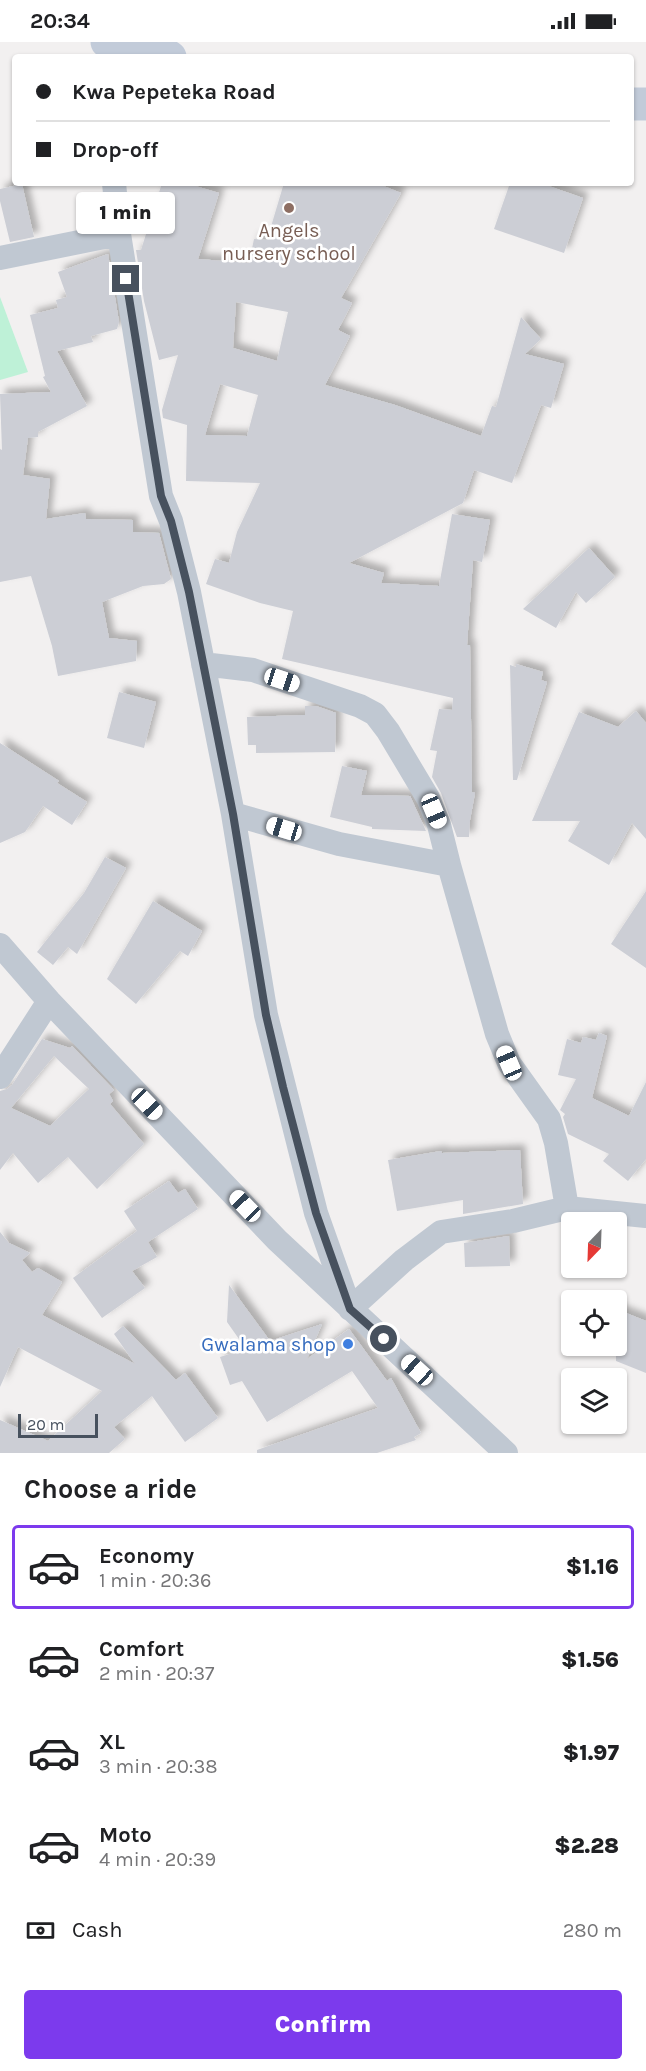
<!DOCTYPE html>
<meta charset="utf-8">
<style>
:root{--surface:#fff;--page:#f2f2f2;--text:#202124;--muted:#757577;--line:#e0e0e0;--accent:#7c3aed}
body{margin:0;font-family:Karla,sans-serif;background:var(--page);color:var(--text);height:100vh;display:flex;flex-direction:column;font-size:22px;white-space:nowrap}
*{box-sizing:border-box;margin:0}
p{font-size:20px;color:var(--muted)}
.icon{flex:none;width:33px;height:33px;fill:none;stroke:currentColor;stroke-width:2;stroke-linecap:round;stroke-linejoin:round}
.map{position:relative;height:1411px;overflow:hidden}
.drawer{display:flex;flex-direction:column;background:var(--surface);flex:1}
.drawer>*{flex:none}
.banner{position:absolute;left:12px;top:12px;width:622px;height:132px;border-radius:6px;box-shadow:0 2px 4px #0004;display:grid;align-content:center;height:132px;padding:0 24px;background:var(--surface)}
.needle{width:39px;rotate:203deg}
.tools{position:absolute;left:561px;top:1170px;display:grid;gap:12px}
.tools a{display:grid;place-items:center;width:66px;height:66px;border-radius:6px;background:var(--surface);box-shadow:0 2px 4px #0004;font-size:30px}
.scale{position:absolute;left:18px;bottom:15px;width:80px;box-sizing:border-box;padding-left:6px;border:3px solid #47515e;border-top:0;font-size:16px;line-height:21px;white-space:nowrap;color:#47515e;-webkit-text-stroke:4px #fff;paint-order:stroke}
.end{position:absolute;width:27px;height:27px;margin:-14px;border:8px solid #47515e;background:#fff;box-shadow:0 0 0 3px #fff}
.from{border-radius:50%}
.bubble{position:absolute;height:42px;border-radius:6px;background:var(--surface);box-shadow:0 2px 4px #0004;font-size:20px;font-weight:800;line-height:42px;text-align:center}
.car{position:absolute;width:18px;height:36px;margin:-18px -9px;border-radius:8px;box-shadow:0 0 4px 2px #0007;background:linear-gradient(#fff 24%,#345 0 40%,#fff 0 76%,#345 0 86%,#fff 0)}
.banner b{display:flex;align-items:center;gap:21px;height:57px;font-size:22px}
.banner b+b{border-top:2px solid var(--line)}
.banner i{width:15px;height:15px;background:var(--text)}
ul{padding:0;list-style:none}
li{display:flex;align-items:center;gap:18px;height:84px;margin:0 12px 9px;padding:0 12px;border:3px solid transparent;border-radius:6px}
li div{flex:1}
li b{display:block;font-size:22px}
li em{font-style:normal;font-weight:800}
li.active{border-color:var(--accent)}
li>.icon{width:54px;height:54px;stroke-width:1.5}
h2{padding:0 24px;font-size:27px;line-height:72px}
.pay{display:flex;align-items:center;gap:15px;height:66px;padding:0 24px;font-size:22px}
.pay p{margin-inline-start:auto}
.button{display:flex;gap:12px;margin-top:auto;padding:12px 24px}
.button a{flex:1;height:69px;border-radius:6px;background:var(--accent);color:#fff;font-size:24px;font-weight:800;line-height:69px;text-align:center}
.status{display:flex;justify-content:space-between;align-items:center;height:42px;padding:0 30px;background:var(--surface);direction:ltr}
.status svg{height:16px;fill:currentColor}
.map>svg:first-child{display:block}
.green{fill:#bef1d7}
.building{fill:#ccced5;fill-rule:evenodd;filter:url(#shadow)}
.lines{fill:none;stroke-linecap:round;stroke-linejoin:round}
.street{stroke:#c0c8d2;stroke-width:24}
.secondary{stroke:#c2cbd9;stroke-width:33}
.route{stroke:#47515e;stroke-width:8}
.education-dot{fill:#8d6e63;stroke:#fff;stroke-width:2}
.shop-dot{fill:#3f7fe0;stroke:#fff;stroke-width:2}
.labels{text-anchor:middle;stroke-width:5;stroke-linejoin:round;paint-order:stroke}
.education-label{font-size:20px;fill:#785e54;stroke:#fff}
.shop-label{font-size:20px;fill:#366cbe;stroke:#fff;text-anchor:end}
</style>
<div class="status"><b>20:34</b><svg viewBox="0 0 49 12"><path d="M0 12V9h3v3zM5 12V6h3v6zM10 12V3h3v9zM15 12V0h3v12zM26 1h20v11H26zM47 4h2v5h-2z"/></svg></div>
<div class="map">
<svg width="646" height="1411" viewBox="0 0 646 1411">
<defs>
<filter id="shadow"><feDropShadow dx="5.5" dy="-5.5" stdDeviation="3" flood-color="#0004"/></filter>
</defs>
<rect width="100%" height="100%" fill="#f2f0f0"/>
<!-- green -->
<path class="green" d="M0,255L28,330L0,338Z"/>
<!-- building -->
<path class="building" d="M162,141H185L219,151L198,217L249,221L254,197L267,198L284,141H376L401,151L341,256L352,261L338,288L350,294L325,343L395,363L481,394L492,364L496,365L521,275L541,297L525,312L564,322L551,366L541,363L512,441L474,428L463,461L349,521L384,531L381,541L439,544L452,472L490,478L482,520L473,518L467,603H470L472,750L475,751L470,778L469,795H457L441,751L432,735L437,709L430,708L439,667L452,668L453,656L282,617L293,569L260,561L206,542L215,517L229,521L237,490L260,441L186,439L187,383L163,376L162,368L178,313L159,318L144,259L136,208H141ZM236,260L288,270L277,319L233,306ZM220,342L258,353L247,394L205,393Z
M510,141H540L583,156L564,211L494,187Z
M22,142L34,195L10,200L0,159V147Z
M108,212L119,280L117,287L91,294L93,300L57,309L87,364L38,390V395L28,396L23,433L50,437L46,477L85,471L86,477L133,478V490L159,491L171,537L164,542L143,544L102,560L109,596L137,599L136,619L58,634L52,604L31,534L0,540V407L2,408L0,352L51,350L43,335L45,334L30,273L58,266L56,258L67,255L58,230Z
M589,506L615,535L586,561L576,550L556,586L523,567Z
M516,622L543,630L541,638L547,640L517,738H513L510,623L516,625Z
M119,650L156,660L144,706L107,696Z
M305,664H316L336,671L335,710L256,711V703H248L247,675L305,673Z
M636,669L646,681V797L632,781L609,823L568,799L580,779H532L579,670L618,685Z
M0,701L59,739L57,741L87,760L72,783L43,764L25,790L0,801Z
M342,724L367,729L361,753L410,754L426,789L372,787V785L330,775Z
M105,815L126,826L77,912L68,905L53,923L37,910L84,851Z
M646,849V926L611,902Z
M153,859L202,889L188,914L180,909L136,962L107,937Z
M599,991L607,994L592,1056L629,1074L646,1040V1117L628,1139L603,1119L609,1112L568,1092L563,1075L565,1072L560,1068L576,1037L558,1033L567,997L581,1001L583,995L596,998Z
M42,997L70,1006L72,1004L114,1048L109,1052L113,1059L110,1062L144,1102L97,1147L68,1115L38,1141L13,1111L0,1128V1049L7,1047L12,1043ZM54,1014L89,1047L50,1084L11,1066Z
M520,1108L523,1162L463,1172V1158L397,1169L388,1118L441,1109L442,1111Z
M169,1139L178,1151L185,1147L198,1167L148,1200L157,1215L132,1229L145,1246L102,1276L73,1236L137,1189L124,1169Z
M0,1190L9,1201L30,1211L22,1218L32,1230L38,1226L62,1240L42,1273L135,1322L114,1292L123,1284L176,1338L185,1331L218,1376L185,1400L152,1354L114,1385L125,1397L109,1411H0V1378L48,1399L102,1349L18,1305L0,1345Z
M509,1194L510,1224L465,1225L464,1201Z
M229,1243L270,1299L322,1282L307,1317L349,1287L387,1339L391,1336L421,1391L414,1395L416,1398L377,1411H257V1408L378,1366L352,1329L267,1380L242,1339L230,1343L220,1315L246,1307L227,1280Z
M616,1267L646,1279V1331L616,1319Z"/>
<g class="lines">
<!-- street -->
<path class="street" d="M114,141L119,192L161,454L171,479L189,550L233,772L266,973L316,1171L350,1267L404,1218L441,1190L513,1179L567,1166L646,1174
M0,216L119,192
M203,622L253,628L360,664L375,672L388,689L428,756L439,783L449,823
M233,772L339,802L449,823L497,992L509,1021L549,1077L556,1101L567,1166
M0,903L49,959L277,1198L506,1411
M0,1035L49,959"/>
<!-- secondary -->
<path class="secondary" d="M107,0L125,8L170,15
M632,62H646"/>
</g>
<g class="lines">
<!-- route -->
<path class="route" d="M126,237L161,454L171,479L189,550L233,772L266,973L283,1045L316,1171L350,1267L384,1297"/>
</g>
<!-- markers -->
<circle class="education-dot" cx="289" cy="166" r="6"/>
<circle class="shop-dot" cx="348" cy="1302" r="6"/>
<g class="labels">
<!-- education labels -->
<g class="education-label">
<text x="289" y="195">Angels<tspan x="289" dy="23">nursery school</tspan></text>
</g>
<!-- shop labels -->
<g class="shop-label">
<text x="336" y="1309">Gwalama shop</text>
</g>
</g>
</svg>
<div class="tools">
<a><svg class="needle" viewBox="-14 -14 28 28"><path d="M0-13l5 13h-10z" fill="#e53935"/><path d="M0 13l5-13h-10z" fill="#757577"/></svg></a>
<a><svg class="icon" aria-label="locate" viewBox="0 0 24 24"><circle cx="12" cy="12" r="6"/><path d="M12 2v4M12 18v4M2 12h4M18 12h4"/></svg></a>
<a><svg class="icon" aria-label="layers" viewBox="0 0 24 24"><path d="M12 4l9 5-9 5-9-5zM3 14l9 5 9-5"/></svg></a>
</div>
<div class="scale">20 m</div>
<i class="end from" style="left:384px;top:1297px"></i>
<i class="end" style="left:126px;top:237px"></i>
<div class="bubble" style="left:76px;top:150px;width:99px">1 min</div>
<i class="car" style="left:282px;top:638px;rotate:108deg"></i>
<i class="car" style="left:434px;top:769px;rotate:157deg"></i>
<i class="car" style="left:284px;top:787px;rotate:287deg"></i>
<i class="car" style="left:509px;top:1021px;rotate:337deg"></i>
<i class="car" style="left:147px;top:1062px;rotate:136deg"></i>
<i class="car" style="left:245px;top:1164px;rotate:316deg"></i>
<i class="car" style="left:417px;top:1328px;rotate:312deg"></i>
<div class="banner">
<b><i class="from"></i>Kwa Pepeteka Road</b>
<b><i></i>Drop-off</b>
</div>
</div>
<section class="drawer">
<h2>Choose a ride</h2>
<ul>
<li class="active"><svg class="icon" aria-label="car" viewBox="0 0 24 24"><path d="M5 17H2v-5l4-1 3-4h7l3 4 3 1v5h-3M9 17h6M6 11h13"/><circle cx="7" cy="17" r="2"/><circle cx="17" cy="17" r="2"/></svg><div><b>Economy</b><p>1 min · 20:36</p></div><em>$1.16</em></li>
<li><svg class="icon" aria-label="car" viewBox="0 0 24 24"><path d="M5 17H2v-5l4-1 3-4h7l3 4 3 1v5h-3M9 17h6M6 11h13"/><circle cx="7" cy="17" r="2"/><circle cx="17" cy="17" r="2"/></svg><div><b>Comfort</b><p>2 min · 20:37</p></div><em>$1.56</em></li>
<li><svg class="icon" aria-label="car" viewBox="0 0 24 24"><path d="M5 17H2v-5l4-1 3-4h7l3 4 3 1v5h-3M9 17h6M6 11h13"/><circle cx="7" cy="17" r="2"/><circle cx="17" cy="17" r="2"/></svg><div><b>XL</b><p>3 min · 20:38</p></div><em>$1.97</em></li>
<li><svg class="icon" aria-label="car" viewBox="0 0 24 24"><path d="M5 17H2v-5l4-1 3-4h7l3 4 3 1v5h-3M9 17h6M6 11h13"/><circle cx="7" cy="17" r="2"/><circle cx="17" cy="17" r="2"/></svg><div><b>Moto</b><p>4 min · 20:39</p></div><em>$2.28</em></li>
</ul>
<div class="pay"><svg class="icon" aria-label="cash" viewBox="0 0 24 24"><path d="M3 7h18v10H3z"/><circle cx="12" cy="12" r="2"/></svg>Cash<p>280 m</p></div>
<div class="button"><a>Confirm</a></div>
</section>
